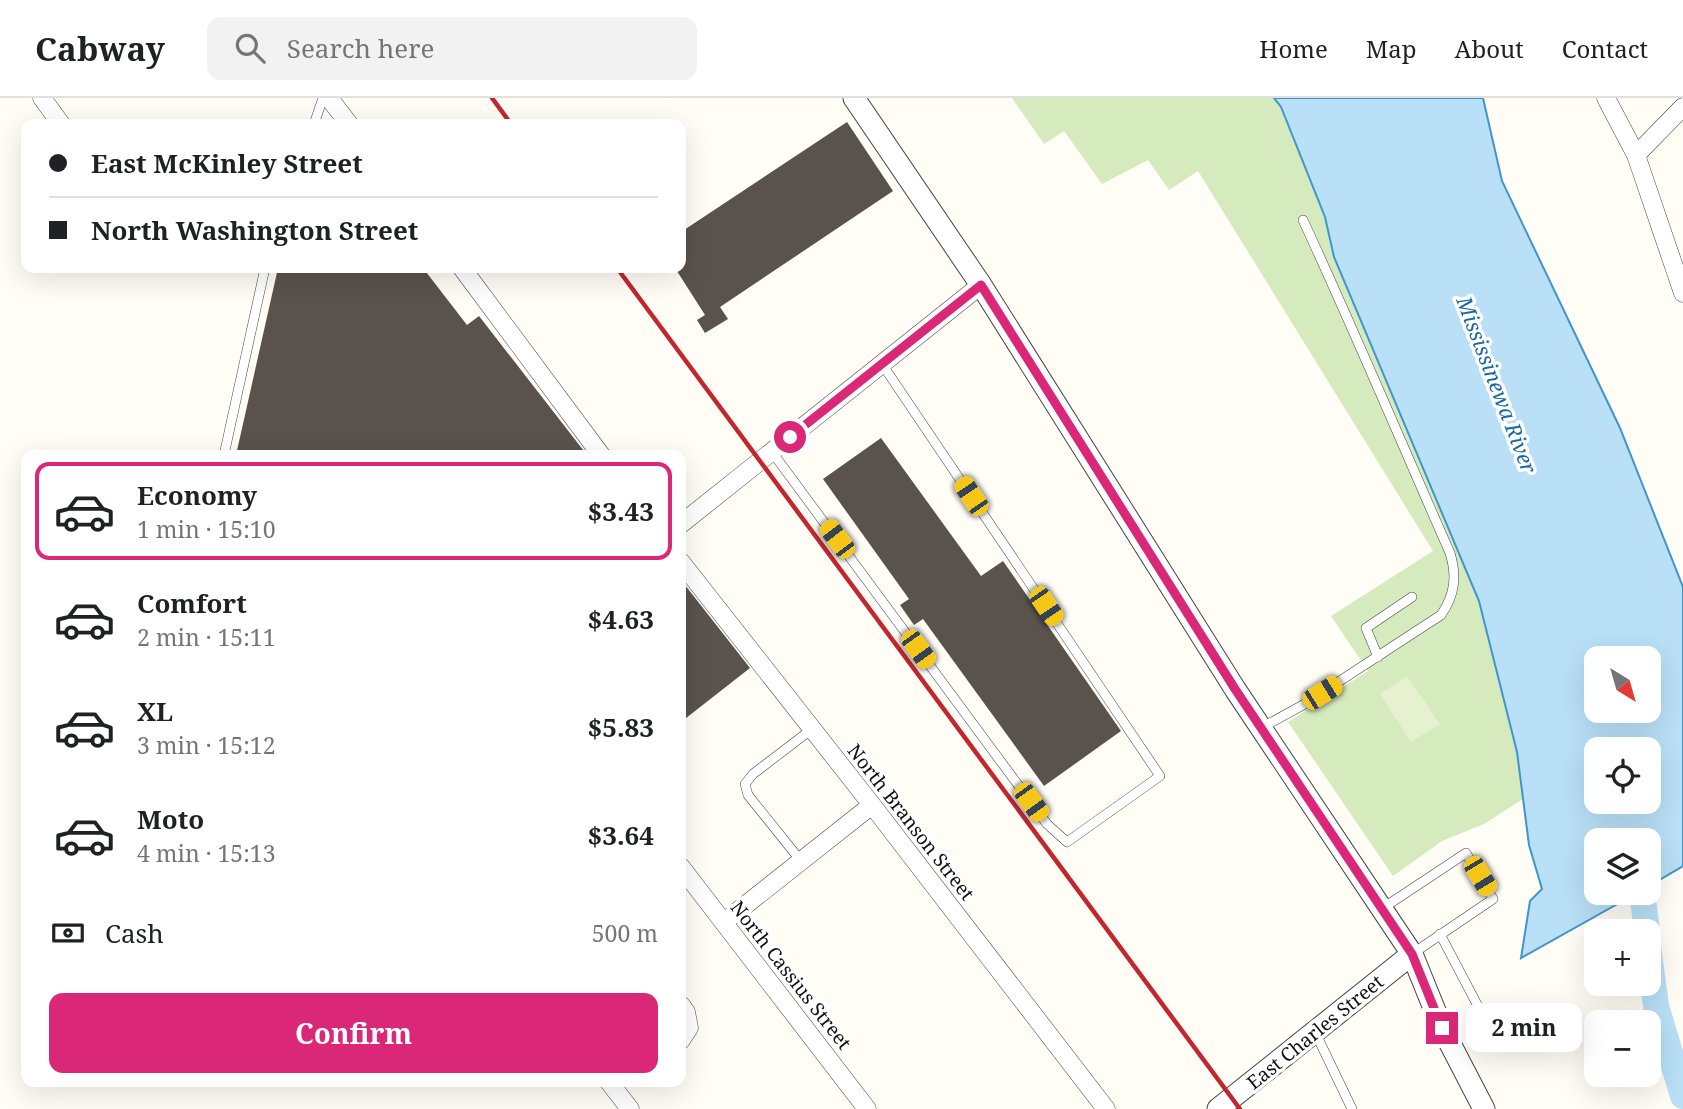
<!DOCTYPE html>
<meta charset="utf-8">
<style>
:root{--surface:#fff;--page:#f2f2f2;--text:#202124;--muted:#757577;--line:#e0e0e0;--accent:#db2777}
body{margin:0;font-family:"Noto Serif",serif;background:var(--page);color:var(--text);height:100vh;display:flex;flex-direction:column;font-size:26px;white-space:nowrap}
*{box-sizing:border-box;margin:0}
p{font-size:23px;color:var(--muted)}
.icon{flex:none;width:38px;height:38px;fill:none;stroke:currentColor;stroke-width:2;stroke-linecap:round;stroke-linejoin:round}
.map{position:relative;flex:1;overflow:hidden}
.drawer{position:absolute;left:21px;top:352px;width:665px;height:637px;display:flex;flex-direction:column;background:var(--surface);border-radius:14px;box-shadow:0 7px 28px #0002}
.drawer>*{flex:none}
.hud{position:absolute;left:21px;top:21px;width:665px;height:154px;border-radius:14px;box-shadow:0 7px 28px #0002;display:grid;align-content:center;height:154px;padding:0 28px;background:var(--surface)}
.needle{width:46px;rotate:143deg}
.controls{position:absolute;left:1584px;top:548px;display:grid;gap:14px}
.controls a{display:grid;place-items:center;width:77px;height:77px;border-radius:14px;background:var(--surface);box-shadow:0 7px 28px #0002;font-size:35px}
.end{position:absolute;width:32px;height:32px;margin:-16px;border:9px solid #db2777;background:#fff;box-shadow:0 0 0 4px #fff}
.from{border-radius:50%}
.bubble{position:absolute;height:49px;border-radius:14px;background:var(--surface);box-shadow:0 7px 28px #0002;font-size:23px;font-weight:700;line-height:49px;text-align:center}
.car{position:absolute;width:21px;height:42px;margin:-21px -10px;border-radius:9px;box-shadow:0 0 5px 2px #0007;background:linear-gradient(#f5c518 24%,#345 0 40%,#f5c518 0 76%,#345 0 86%,#f5c518 0)}
.hud b{display:flex;align-items:center;gap:24px;height:66px;font-size:26px}
.hud b+b{border-top:2px solid var(--line)}
.hud i{width:18px;height:18px;background:var(--text)}
ul{padding:12px 0 0;list-style:none}
li{display:flex;align-items:center;gap:21px;height:98px;margin:0 14px 10px;padding:0 14px;border:4px solid transparent;border-radius:14px}
li div{flex:1}
li b{display:block;font-size:26px}
li em{font-style:normal;font-weight:700}
li.active{border-color:var(--accent)}
li>.icon{width:63px;height:63px;stroke-width:1.5}
.pay{display:flex;align-items:center;gap:18px;height:77px;padding:0 28px;font-size:26px}
.pay p{margin-inline-start:auto}
.cta{display:flex;gap:14px;margin-top:auto;padding:14px 28px}
.cta a{flex:1;height:80px;border-radius:14px;background:var(--accent);color:#fff;font-size:28px;font-weight:700;line-height:80px;text-align:center}
header{display:flex;align-items:center;gap:42px;box-sizing:border-box;height:98px;padding:0 35px;background:var(--surface);border-bottom:2px solid var(--line)}
header strong{font-size:33px}
nav{display:flex;gap:38px;margin-inline-start:auto;font-size:24px}
.search{width:490px;height:63px;background:var(--page);display:flex;align-items:center;gap:18px;box-sizing:border-box;padding:0 24px;border-radius:14px;color:var(--muted);font-size:26px}
.map>svg:first-child{display:block}
.green{fill:#d5ebbd}
.pitch{fill:#e6f2cf}
.water{fill:#b9e0f7;stroke:#3f96cf;stroke-width:2;fill-rule:evenodd}
.lines{fill:none;stroke-linecap:round;stroke-linejoin:round}
.river{stroke:#b9e0f7;stroke-width:26}
.building{fill:#5a524d}
.service-casing{stroke:#444;stroke-width:10}
.minor-casing{stroke:#444;stroke-width:19}
.tertiary-casing{stroke:#444;stroke-width:23}
.service{stroke:#fff;stroke-width:9}
.minor{stroke:#fff;stroke-width:18}
.tertiary{stroke:#fff;stroke-width:21}
.rail{stroke:#c4262e;stroke-width:4.5}
.route{stroke:#db2777;stroke-width:9}
.labels{text-anchor:middle;stroke-width:7;stroke-linejoin:round;paint-order:stroke}
.street-label{font-size:19px;fill:#111;stroke:#fff}
.water-label{font-size:21px;font-style:italic;fill:#1768a6;stroke:#fff}
</style>
<header>
<strong>Cabway</strong>
<div class="search"><svg class="icon" aria-label="search" viewBox="0 0 24 24"><circle cx="10" cy="10" r="6"/><path d="M15 15l6 6"/></svg>Search here</div>
<nav><a>Home</a><a>Map</a><a>About</a><a>Contact</a></nav>
</header>
<div class="map">
<svg width="1683" height="1011" viewBox="0 0 1683 1011">
<rect width="100%" height="100%" fill="#fffdf5"/>
<!-- green -->
<path class="green" d="M1012,0H1274L1280,9L1325,119L1334,159L1479,503L1517,654L1523,701L1484,726L1442,743L1393,778L1288,624L1368,573L1331,518L1433,453L1198,73L1169,92L1148,62L1102,86L1064,33L1044,46Z"/>
<!-- pitch -->
<path class="pitch" d="M1407,578L1440,626L1411,644L1380,596Z"/>
<!-- water -->
<path class="water" d="M1274,0H1483L1502,83L1620,330L1683,489V768L1649,788L1648,742H1596V794L1637,795L1521,860L1530,803L1542,791L1529,747L1517,654L1479,503L1334,159L1325,119L1281,9ZM1596,560H1648V612H1596ZM1596,651H1648V704H1596Z"/>
<g class="lines">
<!-- river -->
<path class="river" d="M1642,794L1647,833
M1648,848L1656,908L1683,998"/>
</g>
<!-- building -->
<path class="building" d="M847,24L893,93L720,209L728,221L705,235L697,222L705,217L675,170H681V134Z
M278,170H423L467,227L479,218L587,357H236Z
M881,340L981,478L1003,463L1121,633L1044,688L923,521L914,527L900,507L909,501L823,381Z
M681,482L750,570L681,624Z"/>
<g class="lines">
<!-- service casing -->
<g class="service-casing">
<path id="service" d="M314,26L323,0
M772,354L1047,726L1067,744L1160,678L882,266
M224,357L265,170
M1378,559L1366,530L1412,499
M1261,630L1303,607L1441,517C1455,497 1457,478 1450,455C1401,344 1354,232 1303,122
M801,763L748,697L745,686L753,676L812,631
M1383,810L1466,755L1493,801L1412,856
M1440,836L1480,912
M1315,934L1352,1011"/>
</g>
<!-- minor casing -->
<g class="minor-casing">
<path id="minor" d="M42,0L61,26
M329,0L349,26
M1606,0L1636,57L1683,195
M1636,57L1683,9
M462,170L601,357
M681,426L981,187
M681,464L872,707L1106,1011
M681,769L867,1011
M724,824L872,707
M681,907L686,914L689,930L681,942
M609,984L630,1011"/>
</g>
<!-- tertiary casing -->
<g class="tertiary-casing">
<path id="tertiary" d="M854,0L981,187L1235,591L1412,856L1442,930L1484,1011
M1218,1011L1412,856"/>
</g>
<!-- service -->
<use href="#service" class="service"/>
<!-- minor -->
<use href="#minor" class="minor"/>
<!-- tertiary -->
<use href="#tertiary" class="tertiary"/>
<!-- rail -->
<path class="rail" d="M492,0L511,26
M617,170L1240,1011"/>
</g>
<g class="lines">
<!-- route -->
<path class="route" d="M790,339L981,187L1235,591L1412,856L1442,930"/>
</g>
<g class="labels">
<!-- street labels -->
<g class="street-label">
<text transform="translate(911 724) rotate(52)" y="7">North Branson Street</text>
<text transform="translate(791 877) rotate(52)" y="7">North Cassius Street</text>
<text transform="translate(1315 934) rotate(-39)" y="7">East Charles Street</text>
</g>
<!-- water labels -->
<g class="water-label">
<text transform="translate(1496 287) rotate(69)" y="7">Mississinewa River</text>
</g>
</g>
</svg>
<div class="controls">
<a><svg class="needle" viewBox="-14 -14 28 28"><path d="M0-13l5 13h-10z" fill="#e53935"/><path d="M0 13l5-13h-10z" fill="#757577"/></svg></a>
<a><svg class="icon" aria-label="locate" viewBox="0 0 24 24"><circle cx="12" cy="12" r="6"/><path d="M12 2v4M12 18v4M2 12h4M18 12h4"/></svg></a>
<a><svg class="icon" aria-label="layers" viewBox="0 0 24 24"><path d="M12 4l9 5-9 5-9-5zM3 14l9 5 9-5"/></svg></a>
<a>+</a>
<a>−</a>
</div>
<i class="end from" style="left:790px;top:339px"></i>
<i class="end" style="left:1442px;top:930px"></i>
<div class="bubble" style="left:1466px;top:905px;width:116px">2 min</div>
<i class="car" style="left:971px;top:398px;rotate:326deg"></i>
<i class="car" style="left:837px;top:441px;rotate:323deg"></i>
<i class="car" style="left:1046px;top:508px;rotate:146deg"></i>
<i class="car" style="left:918px;top:551px;rotate:144deg"></i>
<i class="car" style="left:1322px;top:595px;rotate:58deg"></i>
<i class="car" style="left:1031px;top:704px;rotate:144deg"></i>
<i class="car" style="left:1480px;top:778px;rotate:149deg"></i>
<div class="hud">
<b><i class="from"></i>East McKinley Street</b>
<b><i></i>North Washington Street</b>
</div>
<section class="drawer">
<ul>
<li class="active"><svg class="icon" aria-label="car" viewBox="0 0 24 24"><path d="M5 17H2v-5l4-1 3-4h7l3 4 3 1v5h-3M9 17h6M6 11h13"/><circle cx="7" cy="17" r="2"/><circle cx="17" cy="17" r="2"/></svg><div><b>Economy</b><p>1 min · 15:10</p></div><em>$3.43</em></li>
<li><svg class="icon" aria-label="car" viewBox="0 0 24 24"><path d="M5 17H2v-5l4-1 3-4h7l3 4 3 1v5h-3M9 17h6M6 11h13"/><circle cx="7" cy="17" r="2"/><circle cx="17" cy="17" r="2"/></svg><div><b>Comfort</b><p>2 min · 15:11</p></div><em>$4.63</em></li>
<li><svg class="icon" aria-label="car" viewBox="0 0 24 24"><path d="M5 17H2v-5l4-1 3-4h7l3 4 3 1v5h-3M9 17h6M6 11h13"/><circle cx="7" cy="17" r="2"/><circle cx="17" cy="17" r="2"/></svg><div><b>XL</b><p>3 min · 15:12</p></div><em>$5.83</em></li>
<li><svg class="icon" aria-label="car" viewBox="0 0 24 24"><path d="M5 17H2v-5l4-1 3-4h7l3 4 3 1v5h-3M9 17h6M6 11h13"/><circle cx="7" cy="17" r="2"/><circle cx="17" cy="17" r="2"/></svg><div><b>Moto</b><p>4 min · 15:13</p></div><em>$3.64</em></li>
</ul>
<div class="pay"><svg class="icon" aria-label="cash" viewBox="0 0 24 24"><path d="M3 7h18v10H3z"/><circle cx="12" cy="12" r="2"/></svg>Cash<p>500 m</p></div>
<div class="cta"><a>Confirm</a></div>
</section>
</div>
